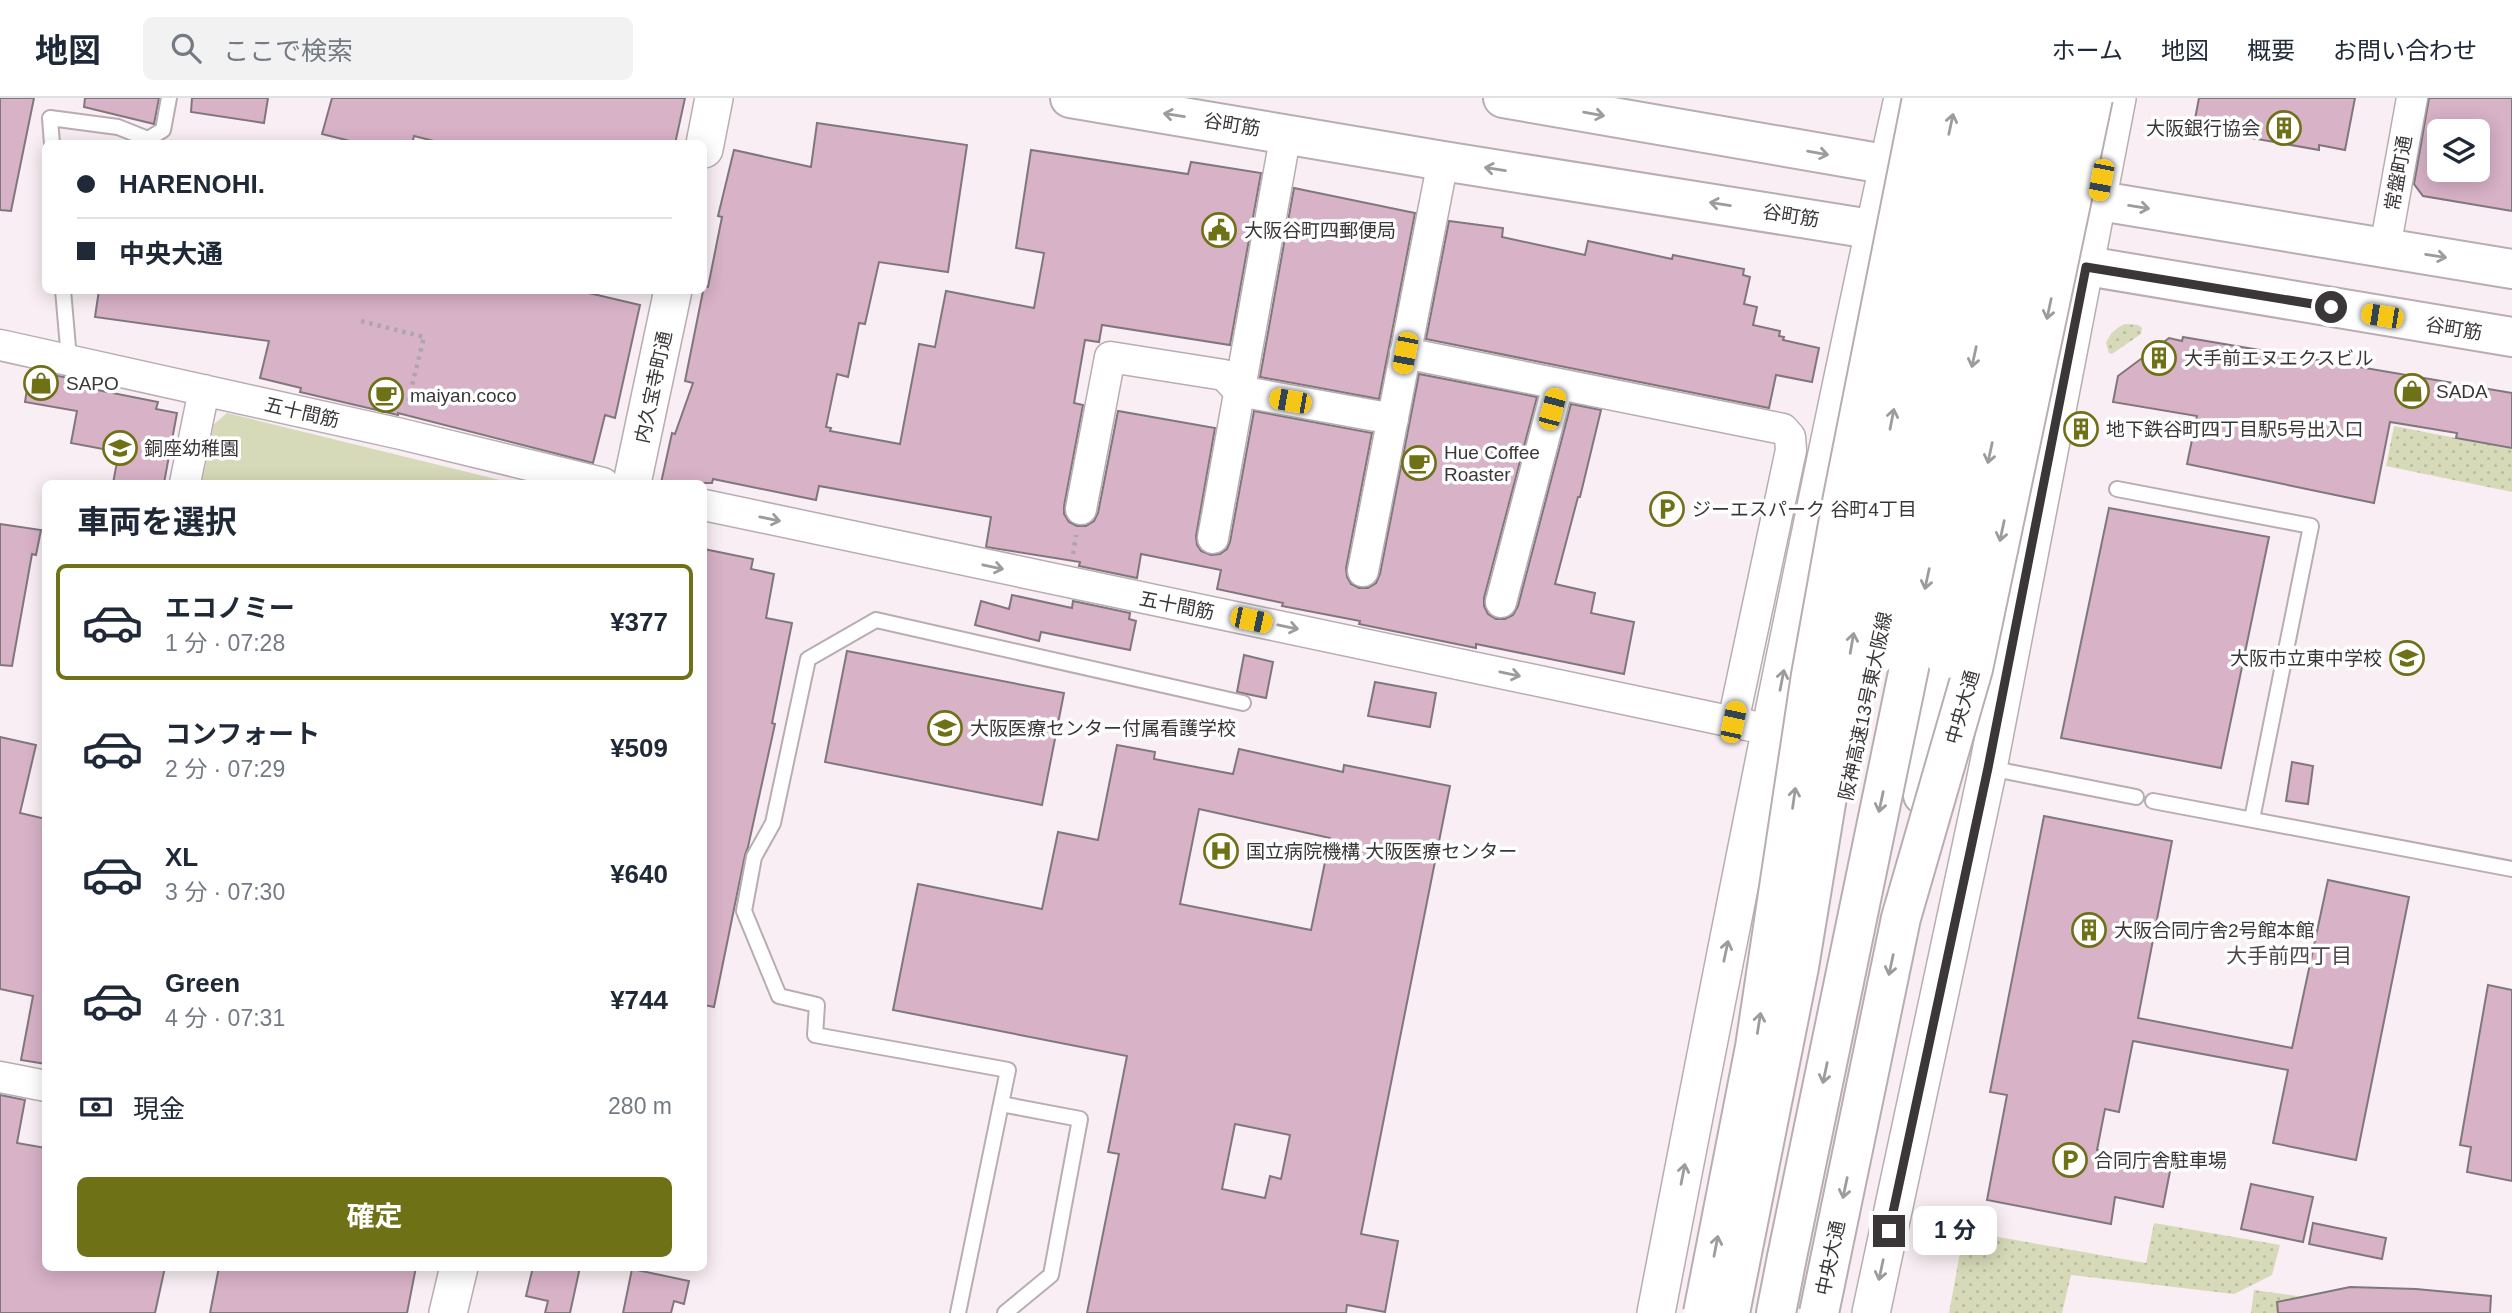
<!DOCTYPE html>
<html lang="ja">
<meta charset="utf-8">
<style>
:root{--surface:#fff;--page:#f2f2f3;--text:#1f2937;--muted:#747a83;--line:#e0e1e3;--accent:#6e7116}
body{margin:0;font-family:Helvetica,"Noto Sans JP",sans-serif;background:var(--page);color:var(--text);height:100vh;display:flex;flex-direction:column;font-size:26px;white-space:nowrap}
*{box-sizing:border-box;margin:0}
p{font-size:23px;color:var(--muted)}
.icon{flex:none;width:38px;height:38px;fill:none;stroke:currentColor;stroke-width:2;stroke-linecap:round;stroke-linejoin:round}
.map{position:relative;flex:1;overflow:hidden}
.sheet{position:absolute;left:42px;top:382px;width:665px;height:791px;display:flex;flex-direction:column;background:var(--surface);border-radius:10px;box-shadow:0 4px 18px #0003}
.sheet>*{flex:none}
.banner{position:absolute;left:42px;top:42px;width:665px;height:154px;border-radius:10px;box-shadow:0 4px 18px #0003;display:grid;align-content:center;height:154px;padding:0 35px;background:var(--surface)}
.tools{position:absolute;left:2427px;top:21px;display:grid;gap:14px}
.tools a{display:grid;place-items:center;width:63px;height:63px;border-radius:10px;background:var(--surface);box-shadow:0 4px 18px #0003;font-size:35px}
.end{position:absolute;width:32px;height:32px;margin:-16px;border:9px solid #3b3739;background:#fff;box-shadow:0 0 0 4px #fff}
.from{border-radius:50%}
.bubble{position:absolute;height:49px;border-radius:10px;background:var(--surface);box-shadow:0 4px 18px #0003;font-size:23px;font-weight:700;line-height:49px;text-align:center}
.car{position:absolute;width:21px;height:42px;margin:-21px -10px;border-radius:9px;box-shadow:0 0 5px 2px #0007;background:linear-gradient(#f5c518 24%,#345 0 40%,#f5c518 0 76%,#345 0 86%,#f5c518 0)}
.banner b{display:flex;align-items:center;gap:24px;height:66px;font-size:26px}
.banner b+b{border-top:2px solid var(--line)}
.banner i{width:18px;height:18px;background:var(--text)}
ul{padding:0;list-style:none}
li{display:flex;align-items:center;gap:21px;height:116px;margin:0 14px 10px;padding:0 21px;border:4px solid transparent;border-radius:10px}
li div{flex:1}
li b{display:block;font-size:26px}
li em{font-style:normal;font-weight:700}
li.active{border-color:var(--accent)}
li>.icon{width:63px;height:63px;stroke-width:1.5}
h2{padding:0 35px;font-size:32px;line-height:84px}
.pay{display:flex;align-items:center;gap:18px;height:77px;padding:0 35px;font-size:26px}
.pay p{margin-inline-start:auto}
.button{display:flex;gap:14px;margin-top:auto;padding:14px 35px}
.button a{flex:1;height:80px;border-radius:10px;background:var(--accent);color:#fff;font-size:28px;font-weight:700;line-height:80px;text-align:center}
header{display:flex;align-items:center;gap:42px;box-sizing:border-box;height:98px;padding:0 35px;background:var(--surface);border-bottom:2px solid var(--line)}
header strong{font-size:33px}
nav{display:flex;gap:38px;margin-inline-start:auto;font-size:24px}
.search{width:490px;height:63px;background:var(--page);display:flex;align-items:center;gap:18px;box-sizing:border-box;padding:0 24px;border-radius:10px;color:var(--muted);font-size:26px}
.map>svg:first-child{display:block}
.grass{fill:url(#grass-dots)}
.park{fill:#d7dab8}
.building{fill:#d8b2c7;stroke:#80777c;stroke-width:2;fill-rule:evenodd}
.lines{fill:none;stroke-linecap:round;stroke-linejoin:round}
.service-casing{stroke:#b7adb2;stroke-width:18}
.minor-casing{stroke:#b7adb2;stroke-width:33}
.tertiary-casing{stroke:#b7adb2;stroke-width:40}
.primary-casing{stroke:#b7adb2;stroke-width:42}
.motorway-casing{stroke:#b7adb2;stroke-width:42}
.path{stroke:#ada5a9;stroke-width:4.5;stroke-dasharray:3.5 5;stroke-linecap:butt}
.service{stroke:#fff;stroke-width:14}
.minor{stroke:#fff;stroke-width:30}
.tertiary{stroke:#fff;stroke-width:37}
.primary{stroke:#fff;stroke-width:38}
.motorway{stroke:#fff;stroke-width:38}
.primary-bridge-casing{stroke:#b7adb2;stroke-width:42;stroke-linecap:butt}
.motorway-bridge-casing{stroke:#b7adb2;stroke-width:42;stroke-linecap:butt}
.primary-bridge{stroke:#fff;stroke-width:38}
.motorway-bridge{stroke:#fff;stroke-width:38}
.oneway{stroke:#9d9b9c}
.route{stroke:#3b3739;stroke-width:9}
.labels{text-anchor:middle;stroke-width:7;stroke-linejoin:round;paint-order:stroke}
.street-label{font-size:19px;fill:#3b3739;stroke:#fff}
.poi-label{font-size:19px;fill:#3b3739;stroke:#fff;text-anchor:start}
.neighbourhood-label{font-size:21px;fill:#4d4549;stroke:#fff}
</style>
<header>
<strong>地図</strong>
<div class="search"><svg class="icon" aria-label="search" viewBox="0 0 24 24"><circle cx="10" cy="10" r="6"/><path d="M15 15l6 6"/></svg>ここで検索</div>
<nav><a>ホーム</a><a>地図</a><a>概要</a><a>お問い合わせ</a></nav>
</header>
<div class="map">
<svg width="2512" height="1215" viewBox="0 0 2512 1215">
<defs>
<pattern id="grass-dots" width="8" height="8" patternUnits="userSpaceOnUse" patternTransform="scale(1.75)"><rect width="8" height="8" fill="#d7dab8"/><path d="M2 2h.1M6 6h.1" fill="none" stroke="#b9bc9f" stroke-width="1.8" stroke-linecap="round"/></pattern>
</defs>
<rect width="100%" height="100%" fill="#f8eef3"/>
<!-- grass -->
<path class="grass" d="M2125,226L2138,227L2142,230L2141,236L2112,256L2109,255L2106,245C2110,236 2115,230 2125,226Z
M2394,328L2512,351V394L2386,368Z
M2154,1125L2280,1147L2272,1177L2234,1196L2071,1177L2062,1215H1949L1964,1133L2146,1165Z
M2254,1192L2305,1199L2302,1215H2251Z"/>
<!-- park -->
<path class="park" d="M227,315L512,385H202L214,326Z"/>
<!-- building -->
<path class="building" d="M0,0H34L11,113L0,112Z
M85,0H159L154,26L84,9Z
M192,0H268L264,25L191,14Z
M332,0H685L675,46H446L414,38L412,46H362L322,36Z
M2199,0H2355L2345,52L2319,47V52L2218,34L2220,26L2195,21Z
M2429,0H2512V113L2423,98L2414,86ZM2440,33H2478V72H2440Z
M817,25L967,47L948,174L879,164L865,226L859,225L848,279L837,276L826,329L831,330L830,333L900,346L919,246L935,249L946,193L1034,210L1044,155L1016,150L1031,52L1188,76L1191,64L1261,75L1230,247L1102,227L1099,244L1085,242L1074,305L1083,307L1064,408V416L1069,424L1077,428H1086L1094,423L1098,415L1118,313L1215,330L1196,438L1197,447L1201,453L1211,457L1220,456L1227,451L1230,444L1254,313L1372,335L1346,470L1347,479L1351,486L1359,490H1368L1376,485L1380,476L1419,276L1537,299L1484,500V508L1488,516L1496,521H1505L1513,517L1518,508L1571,306L1601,312L1580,399H1578L1555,486L1595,495L1591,515L1634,524L1624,576L1476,546V550L1359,526L1360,523L1282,508L1283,505L1217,491L1221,472L1141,456L1137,480L1079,468L1080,464L986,449L991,419L819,388L816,402L713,381L712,385H661L672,335L675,336L693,285L685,283L704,188L708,189L722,119L718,118L734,52L811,69Z
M1294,90L1415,115L1379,301L1260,279Z
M1449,123L1503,130L1502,139L1585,157L1588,143L1672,161L1673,157L1744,171L1743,177L1750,179L1744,206L1757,209L1753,227L1780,233L1779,238L1784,239L1783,242L1819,250L1812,284L1776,277L1769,310L1426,241Z
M99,192H576L640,207L615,320L605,317L593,365L398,315V317L300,294L301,290L260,280L269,243L95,219Z
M2183,239L2512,295V350L2456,340L2457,335L2390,324L2374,405L2187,366L2197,318L2113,304L2118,278L2169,240L2182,243Z
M30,272L68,280L67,286L158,304L156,311L177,315L164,385H113L119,354L71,345L77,313L25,304Z
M2109,410L2269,439L2221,670L2061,640Z
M0,426L41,432L36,457L32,456L12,568L0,567Z
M704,451L753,461L751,471L774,476L766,520L792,525L772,625L775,626L748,749L745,757L714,909L704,907Z
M1012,497L1072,510L1073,503L1130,515L1129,521L1136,523L1130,552L1041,534L1039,543L975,527L981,503L1009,511Z
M847,553L1064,595L1042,707L825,664Z
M1244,557L1273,564L1266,600L1237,594Z
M1375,584L1436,595L1430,629L1368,618Z
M0,639L36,647L20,715L46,721V966L21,962L33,898L0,891Z
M1117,647L1155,654L1154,661L1233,676L1239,651L1343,674L1344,667L1450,688L1361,1136L1398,1143L1385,1214L1347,1207L1346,1215H1087L1119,1056L1108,1054L1127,958L893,912L918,786L1042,811L1058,734L1098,742ZM1199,711L1330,740L1311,832L1180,806ZM1235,1026L1290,1037L1281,1081L1270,1078L1265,1100L1222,1091Z
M2292,664L2313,668L2308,706L2286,703Z
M2044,718L2172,743L2138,920L2292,950L2328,782L2409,799L2356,1062L2273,1045L2288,972L2133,943L2119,1014L2105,1011L2097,1052L2171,1068L2163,1109L2115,1099L2111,1126L1987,1102L2007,997L1990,994Z
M2488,887L2512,892V1083L2467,1074L2471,1049L2460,1047Z
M0,997L25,1002L17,1045L46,1050V1169H165L155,1215H0Z
M2251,1086L2313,1099L2303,1144L2241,1131Z
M2313,1125L2386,1140L2382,1161L2309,1146Z
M219,1169H416L407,1215H210Z
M533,1169H580L570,1215H545L548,1203L526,1198Z
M632,1171L689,1183L684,1206L674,1203L671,1215H623Z
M2350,1189L2416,1191L2491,1198L2490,1215H2278L2277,1204Z"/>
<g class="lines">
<!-- service casing -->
<g class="service-casing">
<path id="service" d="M52,46L50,20L118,29L148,41L163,32L169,0
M63,192L69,261
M2117,391L2311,428L2252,721
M1989,670L2136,699
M2153,703L2512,771
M1001,1006L1080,1021L1051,1177L1005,1215
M958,1215L1008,972L815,937L817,907L779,898L744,813L754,759L773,725L808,561L876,522L1243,605"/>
</g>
<!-- minor casing -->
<g class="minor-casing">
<path id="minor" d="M2385,150L2412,0
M0,247L401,336L603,385
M1405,255L1783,331L1790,339L1791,352L1733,624L1751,628
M185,385L204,292
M704,407L1733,624
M1081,411L1110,259L1224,277L1239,293L1393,321
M1213,440L1286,35
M1363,473L1443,63
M1501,504L1558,287
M0,979L46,988"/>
</g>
<!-- tertiary casing -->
<g class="tertiary-casing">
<path id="tertiary" d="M704,51L714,0
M632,385L673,192
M448,1215L459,1169
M1656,1215C1734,809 1814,404 1903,0
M1871,1215L1988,670L2117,0"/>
</g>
<!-- primary casing -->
<g class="primary-casing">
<path id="primary" d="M1070,0L1443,63L1927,140
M1503,0L1942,76
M2039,93L2512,171
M2027,158L2512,239"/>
</g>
<!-- motorway casing -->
<g class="motorway-casing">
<path id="motorway" d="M1923,697L1946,561
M1776,1215L1787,1159"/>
</g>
<!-- path -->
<path class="path" d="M361,223L424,239L407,308
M1073,456L1076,437"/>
<!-- service -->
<use href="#service" class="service"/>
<!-- minor -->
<use href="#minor" class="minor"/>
<!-- tertiary -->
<use href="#tertiary" class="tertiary"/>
<!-- primary -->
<use href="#primary" class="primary"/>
<!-- motorway -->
<use href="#motorway" class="motorway"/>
<!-- primary-bridge casing -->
<g class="primary-bridge-casing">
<path id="primary-bridge" d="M1703,1215L1755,949L1811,577L1842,404L1922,0
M1819,1215L1901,820L1973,571L2093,0"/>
</g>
<!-- motorway-bridge casing -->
<g class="motorway-bridge-casing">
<path id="motorway-bridge" d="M1875,558L1990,0
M1946,561L2063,0
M1787,1159L2027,0
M1730,1215L1799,869L1874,413L1956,0"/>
</g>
<!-- primary-bridge -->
<use href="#primary-bridge" class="primary-bridge"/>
<!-- motorway-bridge -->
<use href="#motorway-bridge" class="motorway-bridge"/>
</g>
<!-- one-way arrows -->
<defs><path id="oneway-shaft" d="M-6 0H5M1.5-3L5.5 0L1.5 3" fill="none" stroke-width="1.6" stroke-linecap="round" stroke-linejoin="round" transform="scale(1.75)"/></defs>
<g class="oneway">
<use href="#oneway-shaft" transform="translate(1594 16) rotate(10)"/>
<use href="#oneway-shaft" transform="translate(1174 17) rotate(-171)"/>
<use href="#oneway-shaft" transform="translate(1951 26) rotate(-78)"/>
<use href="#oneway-shaft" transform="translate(1818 55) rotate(10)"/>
<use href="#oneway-shaft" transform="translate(1495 71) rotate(-171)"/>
<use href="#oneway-shaft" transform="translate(1720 106) rotate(-171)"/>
<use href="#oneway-shaft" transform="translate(2139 109) rotate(9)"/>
<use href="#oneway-shaft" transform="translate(2436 158) rotate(9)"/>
<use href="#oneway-shaft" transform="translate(2049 211) rotate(102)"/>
<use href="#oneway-shaft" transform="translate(1974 259) rotate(102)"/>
<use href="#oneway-shaft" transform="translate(1892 321) rotate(-79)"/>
<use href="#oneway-shaft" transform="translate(1990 355) rotate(102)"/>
<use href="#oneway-shaft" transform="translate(770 421) rotate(12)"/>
<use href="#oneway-shaft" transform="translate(2002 433) rotate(102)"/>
<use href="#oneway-shaft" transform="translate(993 469) rotate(12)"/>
<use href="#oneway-shaft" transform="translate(1927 481) rotate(102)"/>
<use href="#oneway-shaft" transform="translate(1288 529) rotate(12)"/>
<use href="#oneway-shaft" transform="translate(1852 545) rotate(-80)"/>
<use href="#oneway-shaft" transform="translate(1510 576) rotate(12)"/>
<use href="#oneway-shaft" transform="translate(1782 582) rotate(-79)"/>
<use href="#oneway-shaft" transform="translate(1794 700) rotate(-82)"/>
<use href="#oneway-shaft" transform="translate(1881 704) rotate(102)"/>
<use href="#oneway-shaft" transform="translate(1726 853) rotate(-78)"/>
<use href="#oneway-shaft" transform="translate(1891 867) rotate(102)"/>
<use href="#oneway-shaft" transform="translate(1759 925) rotate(-81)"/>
<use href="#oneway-shaft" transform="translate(1825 975) rotate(102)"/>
<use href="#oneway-shaft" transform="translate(1683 1076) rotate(-79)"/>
<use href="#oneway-shaft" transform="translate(1845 1090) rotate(102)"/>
<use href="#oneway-shaft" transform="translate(1716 1148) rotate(-79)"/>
<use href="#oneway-shaft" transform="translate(1881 1172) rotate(102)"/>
</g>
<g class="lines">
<!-- route -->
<path class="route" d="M1889,1133L1988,670L2086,169L2331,209"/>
</g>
<!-- icons -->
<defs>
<g id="building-ring" transform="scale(1.75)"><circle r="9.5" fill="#fff" stroke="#6e7116" stroke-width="1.5"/><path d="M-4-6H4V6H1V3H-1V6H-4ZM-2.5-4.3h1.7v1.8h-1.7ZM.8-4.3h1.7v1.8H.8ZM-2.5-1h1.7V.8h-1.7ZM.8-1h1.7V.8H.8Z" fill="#6e7116"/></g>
<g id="civic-ring" transform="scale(1.75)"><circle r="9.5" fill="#fff" stroke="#6e7116" stroke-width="1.5"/><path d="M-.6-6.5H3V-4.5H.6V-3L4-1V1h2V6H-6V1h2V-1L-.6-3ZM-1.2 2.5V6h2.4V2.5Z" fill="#6e7116"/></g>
<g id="shop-ring" transform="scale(1.75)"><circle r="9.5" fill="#fff" stroke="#6e7116" stroke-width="1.5"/><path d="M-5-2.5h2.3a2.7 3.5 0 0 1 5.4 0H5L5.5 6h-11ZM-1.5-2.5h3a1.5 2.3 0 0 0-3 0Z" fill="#6e7116"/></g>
<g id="cafe-ring" transform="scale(1.75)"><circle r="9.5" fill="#fff" stroke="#6e7116" stroke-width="1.5"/><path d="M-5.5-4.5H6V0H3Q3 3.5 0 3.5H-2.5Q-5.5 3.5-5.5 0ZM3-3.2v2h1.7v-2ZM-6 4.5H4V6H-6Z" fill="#6e7116"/></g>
<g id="school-ring" transform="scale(1.75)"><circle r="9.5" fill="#fff" stroke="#6e7116" stroke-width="1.5"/><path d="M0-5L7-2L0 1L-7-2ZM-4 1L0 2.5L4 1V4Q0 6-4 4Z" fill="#6e7116"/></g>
<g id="parking-ring" transform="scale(1.75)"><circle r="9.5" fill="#fff" stroke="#6e7116" stroke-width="1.5"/><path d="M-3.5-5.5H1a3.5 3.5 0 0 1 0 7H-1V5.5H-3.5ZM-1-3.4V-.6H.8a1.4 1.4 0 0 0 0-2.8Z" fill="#6e7116"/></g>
<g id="university-ring" transform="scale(1.75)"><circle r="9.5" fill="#fff" stroke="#6e7116" stroke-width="1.5"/><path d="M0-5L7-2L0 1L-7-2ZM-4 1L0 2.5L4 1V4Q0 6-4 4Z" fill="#6e7116"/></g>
<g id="hospital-ring" transform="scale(1.75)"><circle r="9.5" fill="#fff" stroke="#6e7116" stroke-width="1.5"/><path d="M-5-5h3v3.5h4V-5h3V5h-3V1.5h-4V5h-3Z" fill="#6e7116"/></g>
</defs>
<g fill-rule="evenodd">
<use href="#building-ring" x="2284" y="30"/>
<use href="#civic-ring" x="1219" y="132"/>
<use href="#building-ring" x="2159" y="260"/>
<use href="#shop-ring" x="41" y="285"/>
<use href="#shop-ring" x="2412" y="293"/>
<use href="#cafe-ring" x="386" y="297"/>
<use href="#building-ring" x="2081" y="331"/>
<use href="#school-ring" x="120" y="350"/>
<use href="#cafe-ring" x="1419" y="365"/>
<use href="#parking-ring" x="1667" y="411"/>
<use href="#school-ring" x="2407" y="560"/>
<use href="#university-ring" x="945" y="630"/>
<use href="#hospital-ring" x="1221" y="753"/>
<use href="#building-ring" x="2089" y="832"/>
<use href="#parking-ring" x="2070" y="1062"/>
</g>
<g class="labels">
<!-- street labels -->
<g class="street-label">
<text transform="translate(1232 26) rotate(9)" y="7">谷町筋</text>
<text transform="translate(2398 75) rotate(-80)" y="7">常盤町通</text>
<text transform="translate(1791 117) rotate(9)" y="7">谷町筋</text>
<text transform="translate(2454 230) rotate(9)" y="7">谷町筋</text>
<text transform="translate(653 289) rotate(-78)" y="7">内久宝寺町通</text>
<text transform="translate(302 314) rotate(13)" y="7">五十間筋</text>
<text transform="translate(1177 507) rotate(11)" y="7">五十間筋</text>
<text transform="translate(1865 608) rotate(-78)" y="7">阪神高速13号東大阪線</text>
<text transform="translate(1962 609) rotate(-74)" y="7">中央大通</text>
<text transform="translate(1830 1160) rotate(-78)" y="7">中央大通</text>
</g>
<!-- poi labels -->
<g class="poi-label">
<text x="2260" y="37" text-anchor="end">大阪銀行協会</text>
<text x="1244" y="139">大阪谷町四郵便局</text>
<text x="2184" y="267">大手前エヌエクスビル</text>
<text x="66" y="292">SAPO</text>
<text x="2436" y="300">SADA</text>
<text x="410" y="304">maiyan.coco</text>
<text x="2106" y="338">地下鉄谷町四丁目駅5号出入口</text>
<text x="144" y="357">銅座幼稚園</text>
<text x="1444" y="361">Hue Coffee<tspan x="1444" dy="22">Roaster</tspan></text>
<text x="1692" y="418">ジーエスパーク 谷町4丁目</text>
<text x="2382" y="567" text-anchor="end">大阪市立東中学校</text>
<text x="970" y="637">大阪医療センター付属看護学校</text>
<text x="1246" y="760">国立病院機構 大阪医療センター</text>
<text x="2114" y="839">大阪合同庁舎2号館本館</text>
<text x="2094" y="1069">合同庁舎駐車場</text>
</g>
<!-- neighbourhood labels -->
<g class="neighbourhood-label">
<text x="2289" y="865">大手前四丁目</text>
</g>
</g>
</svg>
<div class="tools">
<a><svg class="icon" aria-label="layers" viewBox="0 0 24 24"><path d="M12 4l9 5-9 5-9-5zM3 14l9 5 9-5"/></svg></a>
</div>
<i class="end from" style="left:2331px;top:209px"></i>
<i class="end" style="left:1889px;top:1133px"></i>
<div class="bubble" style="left:1913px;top:1108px;width:84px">1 分</div>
<i class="car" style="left:2101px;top:82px;rotate:191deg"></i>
<i class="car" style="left:2382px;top:218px;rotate:279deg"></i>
<i class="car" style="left:1405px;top:255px;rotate:191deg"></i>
<i class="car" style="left:1290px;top:303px;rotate:280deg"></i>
<i class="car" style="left:1552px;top:311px;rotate:15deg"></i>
<i class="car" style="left:1251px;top:522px;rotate:102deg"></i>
<i class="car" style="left:1733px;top:624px;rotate:12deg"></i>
<div class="banner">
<b><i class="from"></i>HARENOHI.</b>
<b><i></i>中央大通</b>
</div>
<section class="sheet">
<h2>車両を選択</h2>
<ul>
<li class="active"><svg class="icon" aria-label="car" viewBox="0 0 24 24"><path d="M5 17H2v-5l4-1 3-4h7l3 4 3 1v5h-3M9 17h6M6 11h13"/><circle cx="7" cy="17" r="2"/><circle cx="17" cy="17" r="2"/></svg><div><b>エコノミー</b><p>1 分 · 07:28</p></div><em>¥377</em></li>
<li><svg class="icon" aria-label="car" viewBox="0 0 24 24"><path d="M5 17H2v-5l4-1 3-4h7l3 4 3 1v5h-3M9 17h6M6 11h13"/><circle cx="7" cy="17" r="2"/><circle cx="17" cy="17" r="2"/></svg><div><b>コンフォート</b><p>2 分 · 07:29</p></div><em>¥509</em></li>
<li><svg class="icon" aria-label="car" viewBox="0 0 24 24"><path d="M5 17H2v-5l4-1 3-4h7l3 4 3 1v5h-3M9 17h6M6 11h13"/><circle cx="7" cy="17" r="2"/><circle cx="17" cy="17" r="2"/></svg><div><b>XL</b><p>3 分 · 07:30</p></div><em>¥640</em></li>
<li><svg class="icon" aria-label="car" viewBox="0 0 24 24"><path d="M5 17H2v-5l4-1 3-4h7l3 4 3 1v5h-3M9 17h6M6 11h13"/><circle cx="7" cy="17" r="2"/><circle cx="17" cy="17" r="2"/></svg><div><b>Green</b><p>4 分 · 07:31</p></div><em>¥744</em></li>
</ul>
<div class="pay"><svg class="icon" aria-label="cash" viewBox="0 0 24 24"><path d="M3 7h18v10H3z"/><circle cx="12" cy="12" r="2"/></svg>現金<p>280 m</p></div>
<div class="button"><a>確定</a></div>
</section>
</div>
